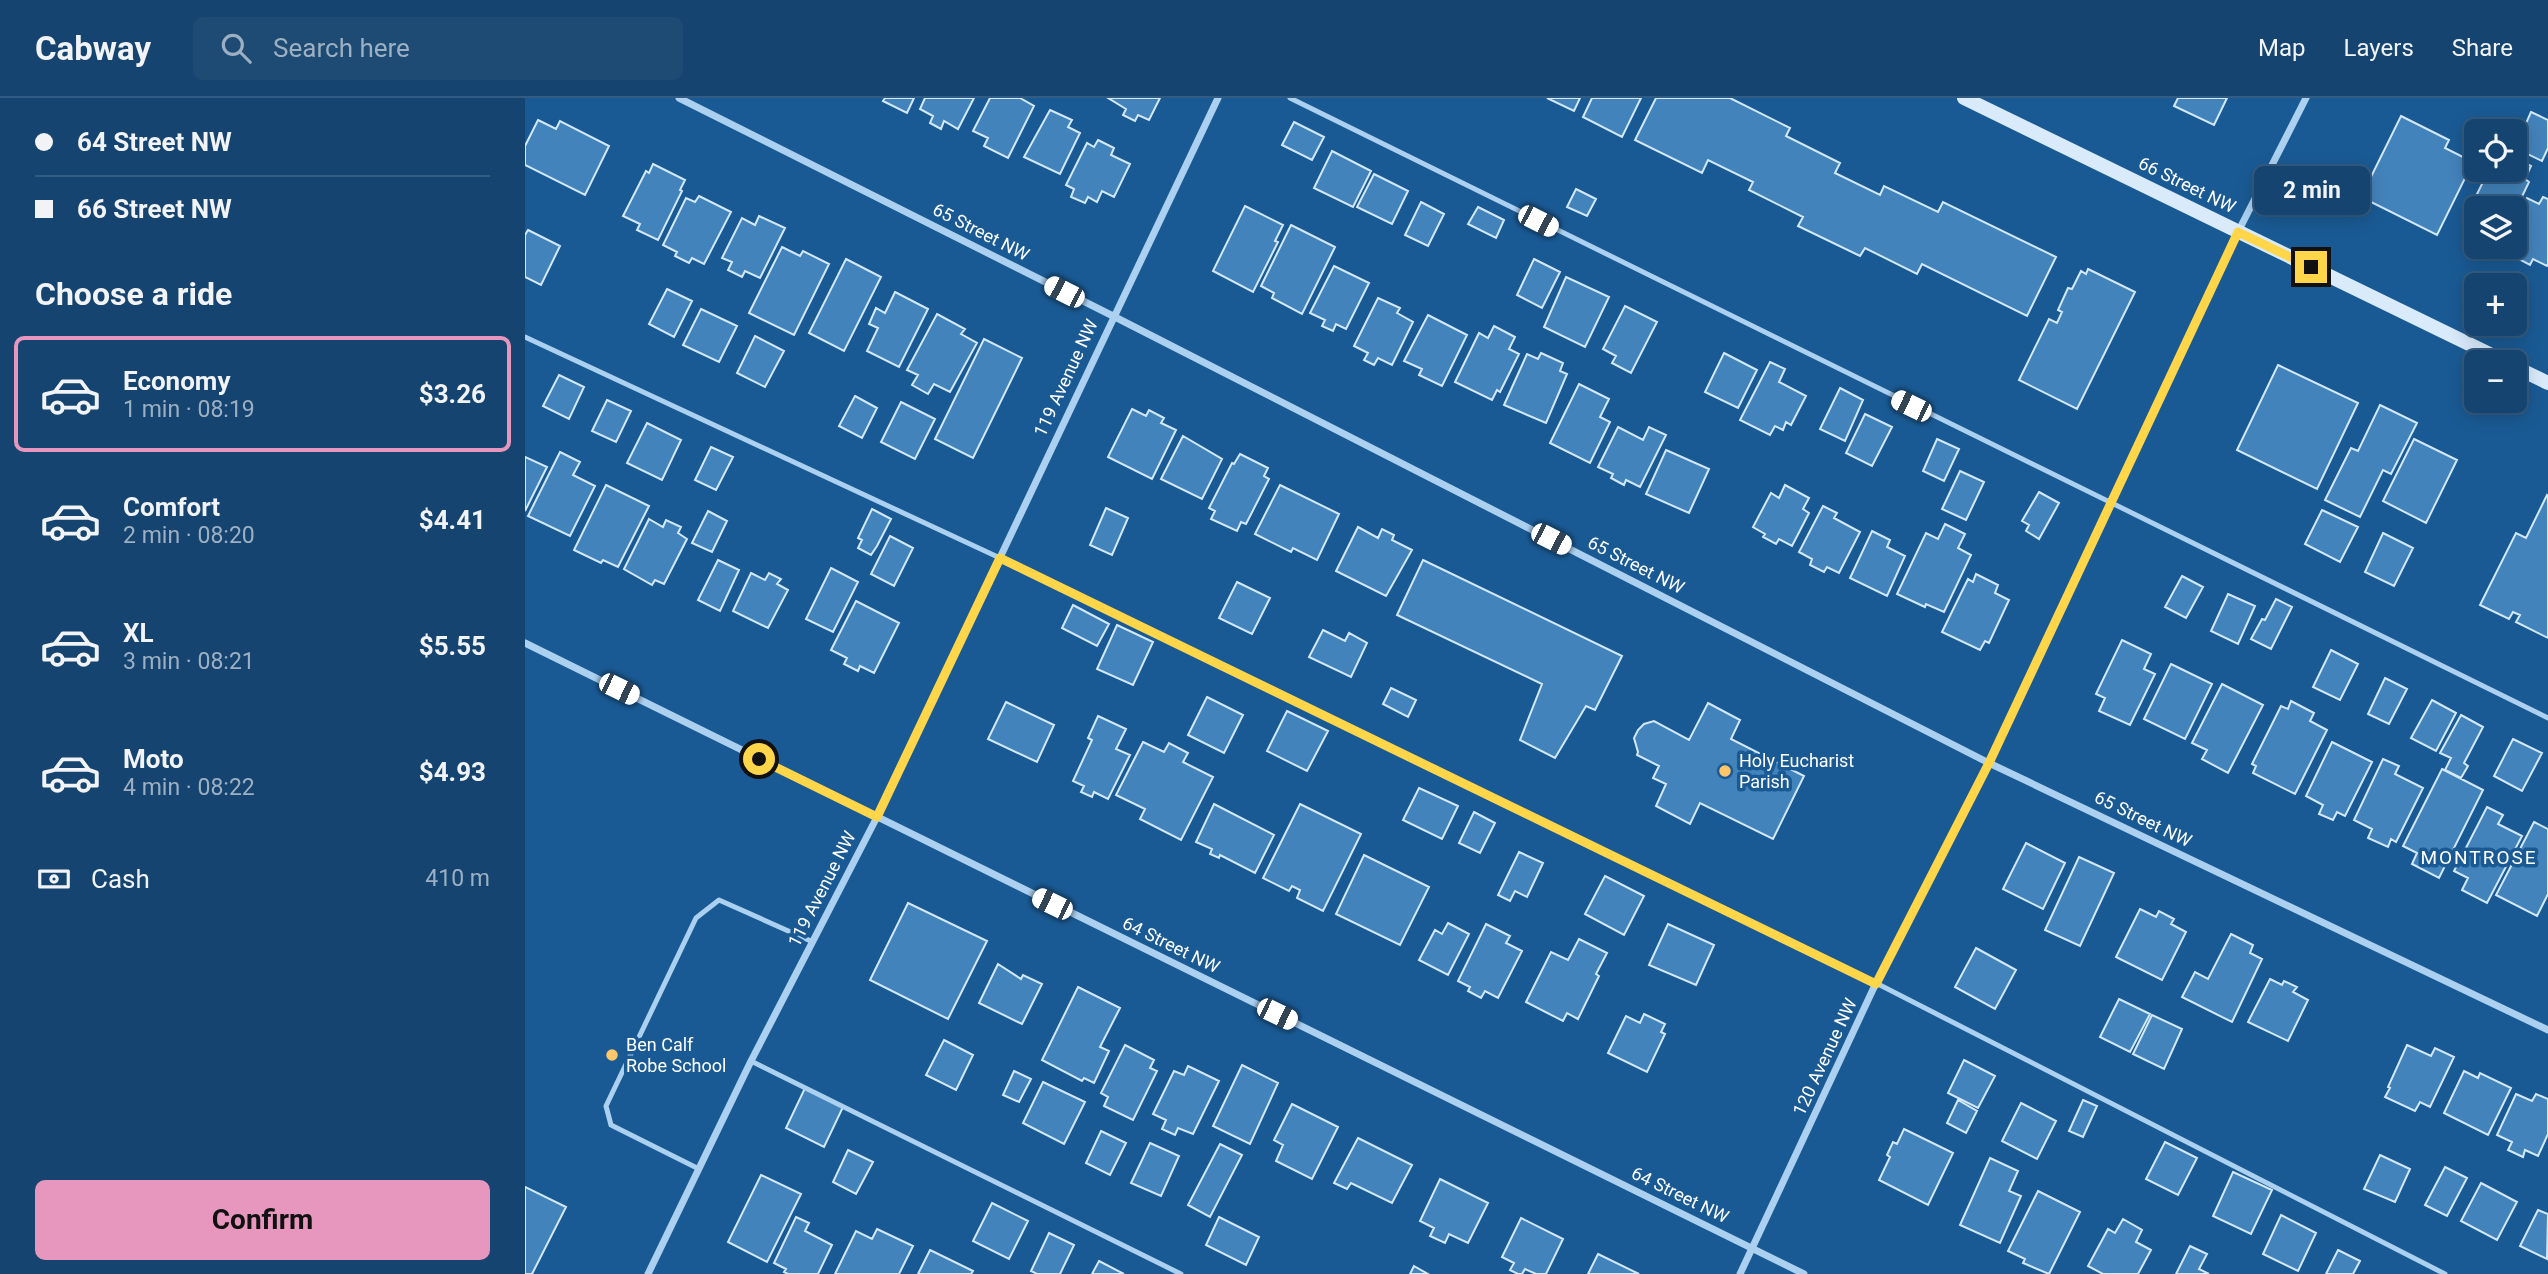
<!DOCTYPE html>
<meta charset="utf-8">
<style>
:root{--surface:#14446f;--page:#1d4b74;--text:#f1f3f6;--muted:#9db0c3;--line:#335c82;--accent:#e797bd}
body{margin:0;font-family:Roboto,sans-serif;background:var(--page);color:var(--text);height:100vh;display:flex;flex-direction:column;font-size:26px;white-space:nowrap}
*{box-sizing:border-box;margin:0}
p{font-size:23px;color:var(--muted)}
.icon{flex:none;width:38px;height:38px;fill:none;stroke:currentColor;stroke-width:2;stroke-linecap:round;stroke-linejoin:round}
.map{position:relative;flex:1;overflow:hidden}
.sheet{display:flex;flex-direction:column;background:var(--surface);width:525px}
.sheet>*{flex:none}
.banner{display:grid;align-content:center;height:154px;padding:0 35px;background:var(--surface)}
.fabs{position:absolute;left:1939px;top:21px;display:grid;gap:14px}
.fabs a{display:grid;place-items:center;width:63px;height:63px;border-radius:10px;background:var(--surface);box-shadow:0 4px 18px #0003,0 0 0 2px var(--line);font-size:35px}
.end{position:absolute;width:32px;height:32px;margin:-16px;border:9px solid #ffd54a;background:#111;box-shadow:0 0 0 4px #111}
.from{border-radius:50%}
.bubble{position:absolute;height:49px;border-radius:10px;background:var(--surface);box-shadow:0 4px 18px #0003,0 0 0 2px var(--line);font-size:23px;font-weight:700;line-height:49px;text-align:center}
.car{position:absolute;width:21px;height:42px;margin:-21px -10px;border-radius:9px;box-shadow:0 0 5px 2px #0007;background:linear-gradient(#fff 24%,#345 0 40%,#fff 0 76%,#345 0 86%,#fff 0)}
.banner b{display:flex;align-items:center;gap:24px;height:66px;font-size:26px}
.banner b+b{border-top:2px solid var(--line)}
.banner i{width:18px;height:18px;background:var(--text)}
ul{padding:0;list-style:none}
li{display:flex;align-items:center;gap:21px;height:116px;margin:0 14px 10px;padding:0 21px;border:4px solid transparent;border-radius:10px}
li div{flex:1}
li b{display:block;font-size:26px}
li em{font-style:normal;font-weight:700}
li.current{border-color:var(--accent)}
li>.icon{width:63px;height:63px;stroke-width:1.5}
h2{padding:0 35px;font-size:32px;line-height:84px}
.pay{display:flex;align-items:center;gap:18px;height:77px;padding:0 35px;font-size:26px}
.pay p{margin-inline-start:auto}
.button{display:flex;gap:14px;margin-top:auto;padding:14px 35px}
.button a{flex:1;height:80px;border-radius:10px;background:var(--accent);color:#111;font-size:28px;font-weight:700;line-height:80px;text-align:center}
header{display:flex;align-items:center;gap:42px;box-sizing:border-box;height:98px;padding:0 35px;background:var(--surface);border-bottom:2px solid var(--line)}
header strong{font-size:33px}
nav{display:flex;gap:38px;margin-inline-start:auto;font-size:24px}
.search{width:490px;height:63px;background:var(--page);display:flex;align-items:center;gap:18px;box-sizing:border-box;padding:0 24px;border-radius:10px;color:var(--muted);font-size:26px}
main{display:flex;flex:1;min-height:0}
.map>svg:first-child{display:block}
.building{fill:#4383bb;stroke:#d2e8fb;stroke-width:2}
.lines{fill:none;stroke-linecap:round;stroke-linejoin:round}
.service{stroke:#abd0f0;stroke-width:5}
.minor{stroke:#abd0f0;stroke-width:7}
.secondary{stroke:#d9ebfb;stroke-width:14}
.route{stroke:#ffd54a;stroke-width:9}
.poi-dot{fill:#ffc76a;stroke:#1a5a94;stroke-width:2.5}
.labels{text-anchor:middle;stroke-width:7;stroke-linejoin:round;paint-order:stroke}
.street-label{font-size:18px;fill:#fff;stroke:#1a5a94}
.poi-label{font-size:18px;fill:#fff;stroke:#1a5a94;text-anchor:start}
.neighbourhood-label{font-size:19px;letter-spacing:2px;fill:#fff;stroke:#1a5a94}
</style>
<header>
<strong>Cabway</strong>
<div class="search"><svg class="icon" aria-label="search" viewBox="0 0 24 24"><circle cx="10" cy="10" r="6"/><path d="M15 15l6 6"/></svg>Search here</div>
<nav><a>Map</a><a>Layers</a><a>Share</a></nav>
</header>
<main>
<section class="sheet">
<div class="banner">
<b><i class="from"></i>64 Street NW</b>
<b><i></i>66 Street NW</b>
</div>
<h2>Choose a ride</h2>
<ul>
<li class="current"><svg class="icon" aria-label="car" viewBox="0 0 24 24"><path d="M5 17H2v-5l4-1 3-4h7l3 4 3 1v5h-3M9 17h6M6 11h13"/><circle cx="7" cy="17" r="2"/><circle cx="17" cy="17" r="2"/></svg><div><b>Economy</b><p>1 min · 08:19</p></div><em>$3.26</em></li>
<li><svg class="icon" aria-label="car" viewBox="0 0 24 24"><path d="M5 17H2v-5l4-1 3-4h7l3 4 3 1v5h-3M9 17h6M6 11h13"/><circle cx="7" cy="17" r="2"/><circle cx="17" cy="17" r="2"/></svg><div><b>Comfort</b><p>2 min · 08:20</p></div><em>$4.41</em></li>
<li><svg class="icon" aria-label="car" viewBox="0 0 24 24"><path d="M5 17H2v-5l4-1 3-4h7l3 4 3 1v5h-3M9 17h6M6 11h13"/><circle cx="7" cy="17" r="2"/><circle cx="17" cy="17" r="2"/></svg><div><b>XL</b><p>3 min · 08:21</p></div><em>$5.55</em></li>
<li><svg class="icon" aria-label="car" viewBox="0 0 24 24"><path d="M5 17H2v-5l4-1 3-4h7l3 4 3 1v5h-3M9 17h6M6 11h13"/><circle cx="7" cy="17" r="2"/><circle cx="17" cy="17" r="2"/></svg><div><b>Moto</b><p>4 min · 08:22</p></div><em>$4.93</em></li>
</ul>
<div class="pay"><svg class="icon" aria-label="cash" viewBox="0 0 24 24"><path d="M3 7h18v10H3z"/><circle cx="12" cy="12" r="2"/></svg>Cash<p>410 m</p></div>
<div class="button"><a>Confirm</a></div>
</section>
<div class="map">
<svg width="2023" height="1176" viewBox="0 0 2023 1176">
<rect width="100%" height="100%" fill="#1a5a94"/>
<!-- building -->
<path class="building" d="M360,0H389L382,15L358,3Z
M400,0H449L433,31L419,23L416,31L405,25L408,18L395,11Z
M465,0H495L509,8L483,60L459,48L463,40L448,33Z
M583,0H635L624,22L613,17L610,23L598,17L601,11Z
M1022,0H1055L1049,13Z
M1067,0H1116L1097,39L1058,19Z
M1131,0H1205L1265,30L1261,38L1315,65L1310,75L1355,97L1359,88L1413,114L1418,104L1531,159L1502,218L1397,166L1392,176L1340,150L1335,158L1273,128L1278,119L1224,92L1228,84L1183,62L1177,75L1110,42Z
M1653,0H1702L1689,27L1649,8Z
M525,12L547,22L543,29L555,35L535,76L499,59Z
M2006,14L2023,22V50L2017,63L1990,50Z
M1876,18L1924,42L1920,50L1948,64L1912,137L1836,99Z
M13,22L31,31L35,23L84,48L60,97L0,67V48Z
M769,24L799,39L787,62L757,47Z
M573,42L589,50L586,57L605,66L589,99L577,93L572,104L563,99L560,105L546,99L549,91L541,87L562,45L569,49Z
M807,53L846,73L828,109L789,90Z
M1990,60L2006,68L2000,81L2004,84L1990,113V110H1951V121L1942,116L1964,72H1990Z
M128,66L160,82L155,92L157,93L133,142L112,132L115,126L98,118L121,73L124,75Z
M849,76L883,93L867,126L832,109Z
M1051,91L1071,101L1062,118L1042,109Z
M174,98L206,114L179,166L167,160L164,165L150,158L152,154L138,147L161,100L170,104Z
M2018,99L2023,101V166L2022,168L2008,161L2005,167L1990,159L1992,154L1982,149H1990V126L2002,100L2014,106Z
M896,104L919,116L903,148L880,137Z
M720,108L758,127L750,143L753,144L728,194L688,173Z
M953,109L979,122L971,140L943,126Z
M234,118L260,130L235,180L220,173L217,179L203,172L207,164L197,160L217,120L230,127Z
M766,127L810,149L777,216L747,200L749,195L736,188Z
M3,132L35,148L16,187L0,179V137Z
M257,149L275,158L278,153L304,166L269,237L224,215Z
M321,161L356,179L319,253L284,235Z
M1009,161L1035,174L1017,210L992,197Z
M809,168L844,185L821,231L811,226L808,233L797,228L800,222L785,215Z
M1563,171L1610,194L1552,311L1494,282L1524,221L1532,225L1537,214L1533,212L1543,190L1547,191L1556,173L1561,176Z
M1041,179L1084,199L1060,249L1019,229Z
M142,191L167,203L149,239L124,226Z
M370,194L403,211L374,269L342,253L353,230L344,226L351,210L360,215Z
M853,200L875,210L872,215L888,224L867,267L853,260L849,267L839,262L843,255L829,248Z
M1100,208L1132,224L1106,275L1087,265L1091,258L1078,251Z
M176,211L212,228L194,264L158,247Z
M412,216L440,231L436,236L452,245L425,294L409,286L403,296L387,287L393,277L382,272Z
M903,217L942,237L917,288L894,277L897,271L879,263Z
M969,228L990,239L984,251L994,256L975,294L972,292L967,302L930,284L954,235L963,240Z
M230,238L259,253L240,289L212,275Z
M459,241L497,260L448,360L410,341Z
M1016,255L1038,265L1035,273L1042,276L1021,325L979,307L1002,256L1013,261Z
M1199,255L1232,272L1213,310L1180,294Z
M1245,264L1260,271L1254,284L1281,298L1266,327L1261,324L1258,332L1250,328L1245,337L1215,322Z
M1753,267L1833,305L1792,391L1712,352Z
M34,277L59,289L44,321L18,308Z
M1054,286L1084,301L1075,319L1085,324L1065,365L1025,345Z
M1315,290L1338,302L1320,343L1295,331Z
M330,298L352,310L337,340L314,328Z
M82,302L106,313L91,344L67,333Z
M376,304L410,321L390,361L356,344Z
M1855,307L1892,325L1866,376L1858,372L1835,419L1800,402L1826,350L1833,353Z
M607,311L621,318L624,312L639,320L636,325L651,332L627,381L583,359Z
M1340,316L1367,329L1347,368L1321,355Z
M122,325L156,342L137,382L102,365Z
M1093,329L1118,342L1124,329L1141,337L1115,389L1101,382L1099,387L1086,380L1088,376L1073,369Z
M658,338L697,361L677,401L636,381Z
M1412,341L1434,351L1419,383L1398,373Z
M1889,341L1932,362L1901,425L1858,403Z
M186,349L208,359L191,392L170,382Z
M1141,352L1184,371L1164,415L1121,396Z
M35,354L55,364L48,377L70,388L45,438L3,418Z
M715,356L743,370L739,378L744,381L721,426L716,424L712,433L686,421L690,413L684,410L707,365L709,366Z
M0,359L22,369L0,413Z
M1435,373L1459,384L1441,422L1417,411Z
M81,387L124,408L93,469L78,462L76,465L49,452Z
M755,387L814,416L792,462L768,450L766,454L730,436Z
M1260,387L1284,400L1278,411L1284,415L1267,448L1254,441L1251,446L1238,439L1240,436L1228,429L1246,395L1254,400Z
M1514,394L1534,405L1514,441L1501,433L1504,427L1497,423Z
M2022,397L2023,398V540L1991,524L1995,517L1988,514L1984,521L1955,507L1991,435L2001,440Z
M1298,408L1312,415L1309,420L1335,434L1314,475L1302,469L1299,474L1285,467L1287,461L1274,454Z
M581,410L603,420L587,457L565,447Z
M347,411L366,421L352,448L346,457L333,450L337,442L333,440Z
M1797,412L1833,429L1815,464L1780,446Z
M183,413L202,423L187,454L167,445Z
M124,421L138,429L141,422L156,429L153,435L162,441L139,486L130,482L127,487L99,471Z
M1420,426L1440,436L1433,450L1446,457L1419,514L1401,506L1400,509L1372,496L1401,435L1413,441Z
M833,429L853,440L857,431L869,437L867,442L887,452L861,498L811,473Z
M1347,433L1365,442L1362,449L1380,458L1362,498L1325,480Z
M1858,435L1888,450L1869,488L1840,474Z
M365,438L388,450L369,488L346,476Z
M193,462L214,472L195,513L173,502Z
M898,462L1097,558L1070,612L1061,608L1030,660L995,642L1017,586L872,517Z
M306,470L333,484L308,534L281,521Z
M226,475L240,482L244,475L256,481L252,486L263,492L243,530L208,513Z
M1451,476L1473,487L1470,495L1484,502L1464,545L1460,543L1455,552L1417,534L1443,481L1448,484Z
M1657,478L1678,489L1661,520L1640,509Z
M712,484L745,500L727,536L694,520Z
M1703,496L1730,508L1713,546L1686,533Z
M1751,501L1767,509L1746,551L1726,541L1737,521L1740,522Z
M331,503L374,525L349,575L335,568L333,573L319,566L322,560L306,552Z
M548,507L584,526L572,548L537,530Z
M592,527L628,544L608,587L572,571Z
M798,532L820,543L824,535L842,545L826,579L784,559Z
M1597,542L1626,556L1619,571L1630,576L1605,627L1574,613L1580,600L1571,596Z
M1806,552L1833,566L1815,602L1788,589Z
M1646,566L1687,586L1660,641L1619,621Z
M1860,580L1882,591L1864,626L1843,616Z
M1697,586L1738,607L1703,675L1677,661L1682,652L1667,645Z
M866,590L891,602L883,619L858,606Z
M682,599L718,617L699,655L663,637Z
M1907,602L1931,615L1911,653L1886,640Z
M1766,603L1789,615L1785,623L1802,632L1770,696L1728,675L1731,668L1727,666L1756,608L1763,611Z
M481,604L529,627L512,664L463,641Z
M1183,605L1215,622L1206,641L1279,678L1248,741L1175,705L1165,726L1131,708L1141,686L1128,680L1134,668L1112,657L1113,654L1109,640L1113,632L1119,626L1129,623L1164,642Z
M762,613L803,633L782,673L742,653Z
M1936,617L1958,629L1939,665L1943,668L1936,680L1920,672L1926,660L1915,655Z
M573,618L601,631L591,651L605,657L583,701L569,694L567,699L556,694L559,688L548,683L567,642L563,640Z
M1988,641L2017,655L1997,693L1969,678Z
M618,644L639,654L644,645L663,655L658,664L688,679L656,742L615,721L620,711L591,697Z
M1807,644L1847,664L1820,718L1812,714L1808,722L1794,716L1798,707L1781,698Z
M1858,661L1874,668L1870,676L1898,690L1871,744L1866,741L1863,749L1843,740L1847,731L1829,722Z
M1917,671L1958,692L1914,780L1887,766L1892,755L1878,748Z
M894,690L933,708L917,741L878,722Z
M689,706L749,737L730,775L695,757L694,760L685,756L687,751L671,744Z
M775,706L836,736L798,813L772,800L775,792L767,788L764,793L738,780Z
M1962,709L1978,717L1973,726L1997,738L1962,805L1937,792L1943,780L1929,773Z
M949,714L970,725L955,755L934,745Z
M2009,724L2023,731V796L2012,818L1971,797Z
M1501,745L1540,765L1518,811L1478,791Z
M994,754L1018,765L1002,799L990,793L985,803L973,797Z
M839,757L904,789L875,847L811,816Z
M1554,759L1589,775L1555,848L1520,832Z
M1080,778L1119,798L1099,837L1060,816Z
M383,805L462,843L423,921L345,882Z
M1615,811L1631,819L1634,813L1649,821L1646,826L1661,834L1637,882L1591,859Z
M923,825L944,836L923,877L894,862L910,832L917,836Z
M961,826L985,838L981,845L997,853L973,900L960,893L956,900L943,893L945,889L933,883Z
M1143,826L1189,847L1171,887L1124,867Z
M1706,836L1728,847L1725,855L1737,861L1707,924L1657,899L1670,874L1683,881Z
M1054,841L1082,855L1071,876L1074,878L1053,921L1042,915L1038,923L1001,904L1026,854L1043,862Z
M1451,850L1491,872L1470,911L1430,889Z
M473,866L496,881L498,877L517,886L497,926L454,905Z
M1745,881L1757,887L1759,883L1772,889L1768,894L1783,902L1763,943L1723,924Z
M553,889L595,910L575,949L584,953L569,985L559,980L557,983L517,962Z
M1594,901L1625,916L1605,954L1575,939Z
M1119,916L1140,926L1136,934L1140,936L1122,974L1083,955L1101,918L1115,925Z
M1627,917L1657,931L1639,971L1608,956Z
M419,942L448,957L431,992L401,977Z
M600,947L629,962L625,970L632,973L608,1022L579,1008L583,999L576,995Z
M1882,947L1906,958L1910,950L1929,959L1905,1009L1895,1004L1890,1013L1860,999L1865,990L1863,989Z
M1439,962L1470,978L1453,1010L1423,995Z
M717,967L753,985L725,1046L688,1028Z
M663,968L694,983L668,1036L653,1030L650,1037L637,1031L641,1022L628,1016L649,973L659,977Z
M489,973L506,981L494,1004L478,997Z
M1939,973L1953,980L1955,975L1986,990L1963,1037L1919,1015Z
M518,984L560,1004L539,1046L498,1025Z
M280,990L318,1009L299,1049L261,1030Z
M1991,996L2007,1003L2011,996L2023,1001V1036L2013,1058L2000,1052L1998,1059L1983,1052L1987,1044L1972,1037Z
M1433,1002L1452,1013L1441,1035L1422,1025Z
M1558,1002L1572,1008L1558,1039L1544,1033Z
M1496,1005L1531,1023L1512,1061L1477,1043Z
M767,1006L813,1029L787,1081L751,1063L758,1047L749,1042Z
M1379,1031L1428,1055L1403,1107L1354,1082L1365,1059L1362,1057L1368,1044L1372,1046Z
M576,1033L601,1045L585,1077L561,1065Z
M833,1040L887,1067L867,1105L826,1085L822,1091L809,1085Z
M1640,1044L1672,1060L1653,1097L1621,1081Z
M625,1045L654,1058L636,1098L606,1085Z
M695,1046L717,1057L685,1119L663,1107Z
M323,1052L348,1064L331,1096L308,1084Z
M1855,1057L1885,1071L1870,1104L1839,1091Z
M1465,1060L1493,1073L1484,1093L1496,1098L1475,1145L1435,1127Z
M1920,1069L1942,1080L1922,1118L1900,1107Z
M1708,1074L1747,1092L1726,1136L1688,1118Z
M236,1077L276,1096L242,1164L203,1144Z
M915,1081L963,1105L943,1145L924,1136L920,1145L905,1138L909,1130L895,1123Z
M1956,1085L1992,1104L1972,1142L1936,1123Z
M0,1089L41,1109L7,1176H0Z
M1513,1093L1555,1114L1524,1176L1498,1165L1500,1161L1483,1153Z
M467,1105L503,1123L484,1161L448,1143Z
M2013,1112L2023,1116L2022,1161L1995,1148Z
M1756,1117L1791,1135L1773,1173L1738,1156Z
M271,1119L284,1125L280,1133L307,1147L293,1176H263L259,1174L261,1171L249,1165Z
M694,1119L734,1139L721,1167L681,1147Z
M996,1120L1038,1141L1021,1176H1011L1000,1171L997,1176H993L985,1172L989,1165L977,1159Z
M1598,1121L1617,1132L1611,1144L1626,1152L1613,1176H1578L1563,1168L1583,1131L1590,1135Z
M352,1131L388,1148L374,1176H310L331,1133L347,1141Z
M524,1135L549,1147L535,1176H512L506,1173Z
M1665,1148L1682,1156L1674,1171L1684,1176H1651Z
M405,1152L448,1173L446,1176H393Z
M1813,1152L1835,1163L1828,1176H1801Z
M1073,1156L1114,1176H1063Z
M574,1163L599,1176H567Z
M889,1168L903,1176H885Z"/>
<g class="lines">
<!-- service -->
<path class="service" d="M765,0L2023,620
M0,239L475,460L1351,885L1920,1176
M226,963L656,1176
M174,1071L86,1027L81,1008L171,820L194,802L288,844"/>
<!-- minor -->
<path class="minor" d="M154,0L588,218L1464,665L2023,932
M0,545L1279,1176
M123,1176L226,963L352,719L693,0
M1215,1176L1351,885L1464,665L1713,134L1781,0"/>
<!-- secondary -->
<path class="secondary" d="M1439,0L1981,264
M1990,269L2023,285"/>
</g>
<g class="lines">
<!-- route -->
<path class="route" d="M234,661L352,719L475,460L1351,886L1464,665L1713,134L1786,169"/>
</g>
<!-- markers -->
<g class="poi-dot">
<circle cx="1200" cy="673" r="7"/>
<circle cx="87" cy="957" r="7"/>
</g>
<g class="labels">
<!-- street labels -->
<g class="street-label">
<text transform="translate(1662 87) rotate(26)" y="6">66 Street NW</text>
<text transform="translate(456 134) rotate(27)" y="6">65 Street NW</text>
<text transform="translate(541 280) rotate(-65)" y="6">119 Avenue NW</text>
<text transform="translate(1111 467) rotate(27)" y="6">65 Street NW</text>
<text transform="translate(1618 721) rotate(26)" y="6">65 Street NW</text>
<text transform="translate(297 791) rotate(-63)" y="6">119 Avenue NW</text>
<text transform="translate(646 847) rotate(26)" y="6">64 Street NW</text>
<text transform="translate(1300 959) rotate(-65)" y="6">120 Avenue NW</text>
<text transform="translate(1155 1097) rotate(26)" y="6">64 Street NW</text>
</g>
<!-- poi labels -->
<g class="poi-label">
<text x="1214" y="669">Holy Eucharist<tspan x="1214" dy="21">Parish</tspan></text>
<text x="101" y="953">Ben Calf<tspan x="101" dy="21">Robe School</tspan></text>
</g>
<!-- neighbourhood labels -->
<g class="neighbourhood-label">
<text x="1954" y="766">MONTROSE</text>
</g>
</g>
</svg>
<div class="fabs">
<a><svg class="icon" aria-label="locate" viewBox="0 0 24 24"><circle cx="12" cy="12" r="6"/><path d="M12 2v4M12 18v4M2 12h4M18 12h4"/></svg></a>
<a><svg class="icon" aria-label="layers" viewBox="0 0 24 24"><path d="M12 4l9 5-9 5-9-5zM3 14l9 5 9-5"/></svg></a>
<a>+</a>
<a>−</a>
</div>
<i class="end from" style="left:234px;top:661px"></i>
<i class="end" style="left:1786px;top:169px"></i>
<div class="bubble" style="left:1729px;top:68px;width:116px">2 min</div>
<i class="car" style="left:1013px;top:123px;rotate:117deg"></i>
<i class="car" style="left:539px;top:194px;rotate:297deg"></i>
<i class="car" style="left:1386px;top:308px;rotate:296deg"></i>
<i class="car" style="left:1026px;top:441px;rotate:117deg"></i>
<i class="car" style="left:94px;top:591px;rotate:116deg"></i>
<i class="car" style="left:527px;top:806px;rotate:296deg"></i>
<i class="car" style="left:752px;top:916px;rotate:116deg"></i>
</div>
</main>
